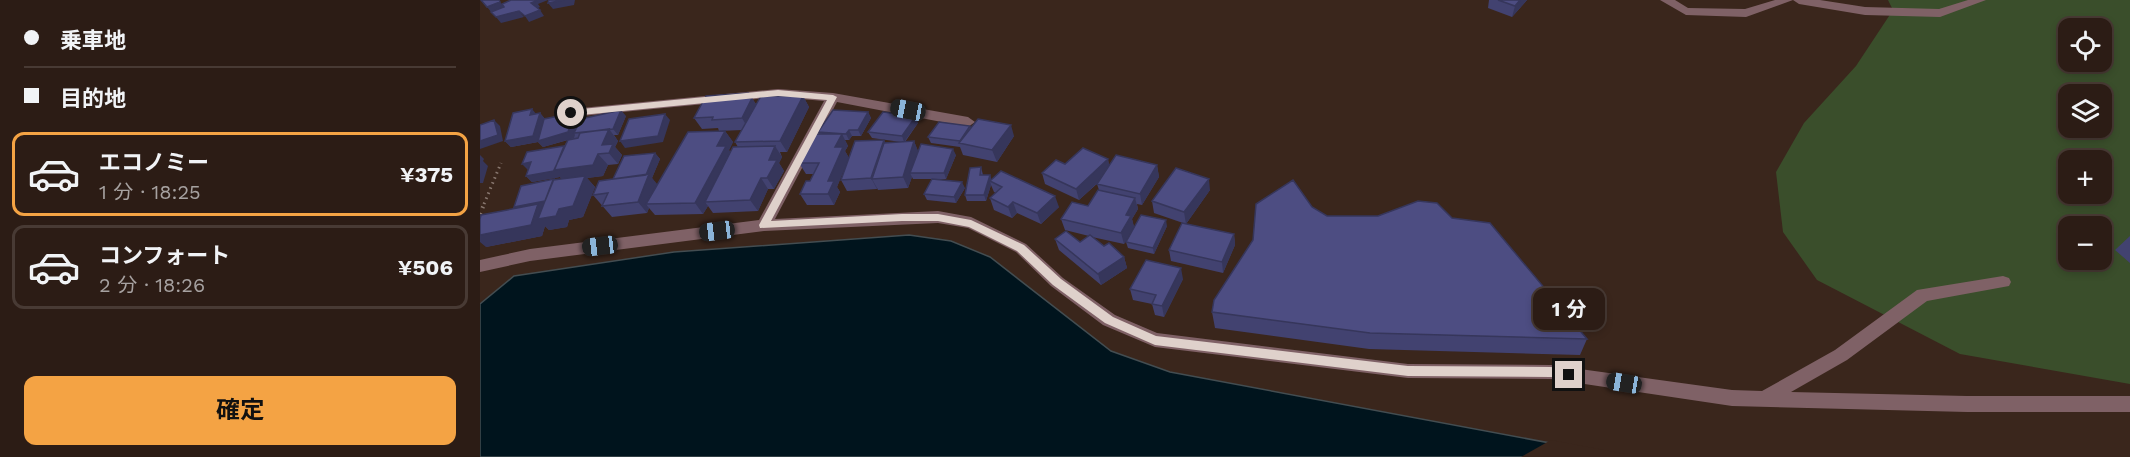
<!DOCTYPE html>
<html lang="ja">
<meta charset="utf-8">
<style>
:root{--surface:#2c1c15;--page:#382922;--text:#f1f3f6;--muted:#a6a1a0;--line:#483a34;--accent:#f4a344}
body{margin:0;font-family:"Work Sans","Noto Sans JP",sans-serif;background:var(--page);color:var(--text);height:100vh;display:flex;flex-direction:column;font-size:22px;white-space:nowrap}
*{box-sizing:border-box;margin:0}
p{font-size:20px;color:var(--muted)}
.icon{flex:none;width:33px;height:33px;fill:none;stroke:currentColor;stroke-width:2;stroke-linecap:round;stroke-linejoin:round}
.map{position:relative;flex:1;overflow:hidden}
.details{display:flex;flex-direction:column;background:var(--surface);width:480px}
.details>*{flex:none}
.hud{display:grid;align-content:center;height:132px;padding:0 24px;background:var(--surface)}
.buttons{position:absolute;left:1578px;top:18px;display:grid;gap:12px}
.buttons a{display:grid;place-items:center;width:54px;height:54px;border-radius:12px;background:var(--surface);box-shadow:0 3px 9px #0003,0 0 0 2px var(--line);font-size:30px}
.end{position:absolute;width:27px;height:27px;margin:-14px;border:8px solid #dfd1cb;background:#111;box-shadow:0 0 0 3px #111}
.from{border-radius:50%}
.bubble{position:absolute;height:42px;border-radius:12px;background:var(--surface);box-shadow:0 3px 9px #0003,0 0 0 2px var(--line);font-size:20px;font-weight:700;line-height:42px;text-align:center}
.car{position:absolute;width:18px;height:36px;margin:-18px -9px;border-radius:8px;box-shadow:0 0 4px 2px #0007;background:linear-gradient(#222 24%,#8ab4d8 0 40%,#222 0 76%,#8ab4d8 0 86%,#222 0)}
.hud b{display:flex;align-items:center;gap:21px;height:57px;font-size:22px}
.hud b+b{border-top:2px solid var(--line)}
.hud i{width:15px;height:15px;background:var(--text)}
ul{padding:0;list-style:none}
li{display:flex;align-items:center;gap:18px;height:84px;margin:0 12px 9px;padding:0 12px;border:3px solid var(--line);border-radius:12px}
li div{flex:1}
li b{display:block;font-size:22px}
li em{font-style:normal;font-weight:700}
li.current{border-color:var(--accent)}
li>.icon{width:54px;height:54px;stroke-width:1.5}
.cta{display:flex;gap:12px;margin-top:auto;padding:12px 24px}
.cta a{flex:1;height:69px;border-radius:12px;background:var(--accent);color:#111;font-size:24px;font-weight:700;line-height:69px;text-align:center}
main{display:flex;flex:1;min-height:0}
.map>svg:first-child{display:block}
.green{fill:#3a4e2b;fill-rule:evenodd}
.water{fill:#00141d;stroke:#434d51;stroke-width:1.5}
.pier{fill:#3a261c}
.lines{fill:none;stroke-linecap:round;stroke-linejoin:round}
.path-far1{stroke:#897870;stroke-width:3;stroke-dasharray:1.5 4;stroke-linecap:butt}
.path{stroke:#897870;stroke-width:4;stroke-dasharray:1.5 5;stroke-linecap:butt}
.minor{fill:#7f6166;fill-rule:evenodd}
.wall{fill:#424270}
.shaded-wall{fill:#36365b}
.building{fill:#4d4d82;stroke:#36365b;stroke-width:1.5}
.route{fill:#dfd1cb}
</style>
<main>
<section class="details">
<div class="hud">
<b><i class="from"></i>乗車地</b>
<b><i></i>目的地</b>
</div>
<ul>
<li class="current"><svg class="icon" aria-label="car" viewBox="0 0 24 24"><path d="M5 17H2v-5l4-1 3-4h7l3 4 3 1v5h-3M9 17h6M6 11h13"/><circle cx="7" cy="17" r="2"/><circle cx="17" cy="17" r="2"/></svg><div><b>エコノミー</b><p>1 分 · 18:25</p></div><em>¥375</em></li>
<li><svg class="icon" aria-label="car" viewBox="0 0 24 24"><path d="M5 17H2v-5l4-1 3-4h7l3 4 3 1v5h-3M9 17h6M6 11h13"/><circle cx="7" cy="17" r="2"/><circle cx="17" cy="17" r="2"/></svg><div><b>コンフォート</b><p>2 分 · 18:26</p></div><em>¥506</em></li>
</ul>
<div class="cta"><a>確定</a></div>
</section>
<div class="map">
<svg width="1650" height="457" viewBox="0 0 1650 457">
<rect width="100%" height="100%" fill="#3a261c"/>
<!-- green -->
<path class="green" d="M1408,0H1650V384L1480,354L1337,280L1303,232L1296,172L1324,123L1376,66L1413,10ZM1588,28H1622V62H1588ZM1588,94H1622V128H1588ZM1588,160H1622V194H1588ZM1588,226H1622V260H1588Z"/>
<!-- water -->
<path class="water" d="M429,235L471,241L510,257L631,351L690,372L1145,457H0V304L34,276L194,252Z"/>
<!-- pier -->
<path class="pier" d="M1071,440L1145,454L1148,457H1041Z"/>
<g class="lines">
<!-- path-far1 -->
<path class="path-far1" d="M4,204L21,163"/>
<!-- path -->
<path class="path" d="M0,214L5,202"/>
<!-- minor -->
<path class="minor" d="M1180,0H1195L1208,8L1265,9L1295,0H1313L1266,17L1206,15Z
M1313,0H1340L1385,7L1459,9L1488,0H1506L1460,17L1385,15L1319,4Z
M298,89L353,93L488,117L495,122L488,127L357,102L295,219L458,211L491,217L546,244L583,278L635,315L677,333L928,364L1071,365L1252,390L1282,391L1355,350L1437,290L1523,276L1529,278L1531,282L1529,286L1447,301L1367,360L1311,392L1487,396H1650V412H1487L1252,406L1071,379L928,378L675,347L623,325L571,286L536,252L488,228L458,223L284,231L50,261L0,272V260L50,249L279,220L344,101L298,97L91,117L84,113L91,109Z"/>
</g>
<!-- wall -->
<path class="wall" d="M1009,0H1047L1032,17L1008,8Z
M268,93L276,104L323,96L329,107L307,152H300L302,157L299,163L304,171L294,189H288L278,211L233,213L228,206L223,214L175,215L169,208L167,213L132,217L113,195L133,179L175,153L180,159L172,178L177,185L245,131L253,142L249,150L250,152L258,147L255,142L262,130L239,131L238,128L222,129L214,118Z
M388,112L391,118L381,136H372L369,140H365L368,146L365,151L369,158L404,140L405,143L421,142L392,138L388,132L438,123L425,142L434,141L438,152L476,155L466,179H456L485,188L476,203L447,200L444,194L452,179H433L432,177L428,188L398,190L397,188V189L367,191L361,180L366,164L357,187L360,192L354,205H327L320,194L330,181L334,174H326L319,163L339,134L338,132Z
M60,113L65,119L94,113L99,120L97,128L146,116L138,135H134L138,141L135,147L142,155L138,164L128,165L123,176L107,178L115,187L103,217L89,220L87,227L69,230L65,226L62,236L6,247L35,209L75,180L82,179L80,177L52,182L46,176L84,146L88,140L63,147L58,142L31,147L25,141L56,114Z
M490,126L491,128L534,136L517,162L483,155L480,147L451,143L448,137Z
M628,159L629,166L677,165L679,177L662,205L657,204L658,209L652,219L654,227L644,244L612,237L624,246L644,257L647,268L621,285L579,250L575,239L600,242L609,236L585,230L581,219L608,206L619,190L617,184L619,182L599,200L565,184L562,173L585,164Z
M501,167L503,175H510L511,179L579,207L561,224L537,213L532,218L514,210L510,198L516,193L514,192L511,185L506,201H487L485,195Z
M730,190L706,224L674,213L672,201Z
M832,207L847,216L972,218L1107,339L1100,355L889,349L735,328L732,312Z
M687,226L674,254L648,248L646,242Z
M754,234L755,245L743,273L691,261L689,250Z
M1650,236V263L1635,250Z
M703,279L684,317L675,315L672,304L653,300L650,289Z"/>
<!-- shaded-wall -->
<path class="shaded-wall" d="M55,0H68L58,4L60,7L56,9L51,3Z
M84,0H95L94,5L73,9L68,3Z
M1040,0H1047L1032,17L1035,6Z
M20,2L25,8L12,13L7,7Z
M60,10L64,16L49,22L45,16Z
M39,11L44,17L21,23L16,17Z
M268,93L272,99V98L279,109L269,130L262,118L265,98Z
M323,96L329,107L307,152L300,141Z
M52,109L57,115H50Z
M141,110L146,116L138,135L133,129Z
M388,112L391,118L381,136L378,130Z
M60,113L66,120L94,113L99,120L95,133H94L95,135L94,138L63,147L58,142L31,147L25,141Z
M185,114L190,120L183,142L145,148L140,141Z
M436,116L438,123L424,142L422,136Z
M14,120L20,126L23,141L0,149V141Z
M531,125L534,136L517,162L512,150Z
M129,129L138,141L135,147L142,155L138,164L122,145Z
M369,130L372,136L369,140L366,134Z
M245,131L253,142L249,150L254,157L225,202L228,206L223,214L215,203L237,146Z
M362,134L368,146L365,151L369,158L357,187L360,192L354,205L348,194V181L355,147Z
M404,140L409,151L392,179L397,188V189L391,178Z
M434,141L439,153L430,173L432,177L428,188L423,177Z
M295,146L302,157L299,163L304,171L294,189L287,178L289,160Z
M473,149L476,155L466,179L464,173Z
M175,153L180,159L172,178L178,185L166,204L169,208L167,213L158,202L165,177Z
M118,154L128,165L123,176L107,178L115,187L103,217L89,220L87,227L69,230L65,226L62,236L6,247L0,242V235L40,214L34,207L74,179L80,185L84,181L80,177L52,182L46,176L74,170Z
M0,155L4,159L3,161L8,166L3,183H0Z
M628,159L630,171L599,200L596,189Z
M51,162L48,170L42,164Z
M677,165L679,177L662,205L660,194Z
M510,175L512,181H510L511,185L506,201L504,195Z
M281,178L288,189L278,211L270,200Z
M729,179L730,190L706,224L704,212Z
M482,182L485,188L476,203L474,197Z
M575,196L579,207L561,224L557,213Z
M655,198L658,209L652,219L654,227L644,244L641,233L646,215Z
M533,202L537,213L532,218L528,207Z
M686,220L687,226L674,254L673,248Z
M754,234L755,245L743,273L742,262Z
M644,257L647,268L621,285L618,274Z
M701,268L703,279L684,317L682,306Z"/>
<!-- building -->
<path class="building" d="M1,0H19L20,2L7,7Z
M31,0H55L56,1L51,3L60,10L45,16L39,11L16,17L11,12L24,7L22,4Z
M69,0H84L68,3Z
M1018,0H1040L1035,6Z
M268,93L265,98H272L262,118L232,120L233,117L214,118L226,96Z
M281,96H323L300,141L255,142Z
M52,109L50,115L60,113L53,136L25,141L33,113Z
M141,110L133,129L94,133L101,119Z
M353,110L388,112L378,130H369L366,134L338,132Z
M403,112L436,116L422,136L388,132Z
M94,113L88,132L58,141L64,119Z
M185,114L178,136L140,141L149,119Z
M498,119L531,125L512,150L479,143Z
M14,120L18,135L0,141V125Z
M459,122L490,126L480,141L448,137Z
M129,129L122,145L133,144L129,153L118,154L113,165L74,170L88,140L98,138L100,133Z
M245,131L237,146H246L215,203L166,204L208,132Z
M335,134H362L355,147H363L348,181H354L348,194H320L326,181H330L339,163H319Z
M404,140L391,178L361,180L375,141Z
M434,141L423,177L392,179L404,143Z
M441,144L473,149L464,173H430Z
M84,146L74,171L46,176L51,162L42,164L47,152Z
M295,146L289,160H297L287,178H281L270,200L225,202L253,147Z
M603,148L628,159L596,189L562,173L576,160L585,164Z
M175,153L166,175L133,179L144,156Z
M636,155L677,165L660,194L617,184Z
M501,167L500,175H510L504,195H485L490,168Z
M696,168L729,179L704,212L672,201Z
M521,171L575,196L557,213L533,202L528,207L510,198L522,187L510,181Z
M169,174L158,202L122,206L128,193L113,195L119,181Z
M105,176L93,206L79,209L76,216L58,219L73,180Z
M74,179L65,201L34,207L41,186Z
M452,179L482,182L474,197L444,194Z
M813,180L832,207L847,216H898L938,201L957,203L972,218L1010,223L1107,339L890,333L732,312L734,300L773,240L776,204Z
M618,190L655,198L646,215L651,216L641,233L581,219L592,202L608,206Z
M58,204L51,225L0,235V219L1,215Z
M661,215L686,220L673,248L646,242Z
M702,223L754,234L742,262L689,250Z
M586,231L600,242L610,235L624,246L629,243L644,257L618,274L575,239Z
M666,260L701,268L682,306L672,304L676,295L650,289Z"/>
<!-- route -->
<path class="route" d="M298,90L353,95L357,97L291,221L422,214H458L491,220L544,245L581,279L633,317L676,336L928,366L1071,367L1089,370L1095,375L1089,379L1071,377L928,376L675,345L625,323L573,285L537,251L489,227L458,221H422L280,228L279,225L347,100L298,96L91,116L87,113L91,110Z"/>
</svg>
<div class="buttons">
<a><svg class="icon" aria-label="locate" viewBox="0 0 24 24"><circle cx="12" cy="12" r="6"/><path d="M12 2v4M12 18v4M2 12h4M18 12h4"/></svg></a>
<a><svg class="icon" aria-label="layers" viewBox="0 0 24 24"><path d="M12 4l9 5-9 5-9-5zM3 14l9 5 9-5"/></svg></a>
<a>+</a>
<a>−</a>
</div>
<i class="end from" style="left:91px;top:113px"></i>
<i class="end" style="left:1089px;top:375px"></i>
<div class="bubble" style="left:1053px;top:288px;width:72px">1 分</div>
<i class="car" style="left:428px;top:110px;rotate:281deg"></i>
<i class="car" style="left:237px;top:231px;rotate:263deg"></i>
<i class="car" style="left:120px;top:246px;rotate:263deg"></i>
<i class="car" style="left:1144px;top:383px;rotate:279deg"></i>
</div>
</main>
